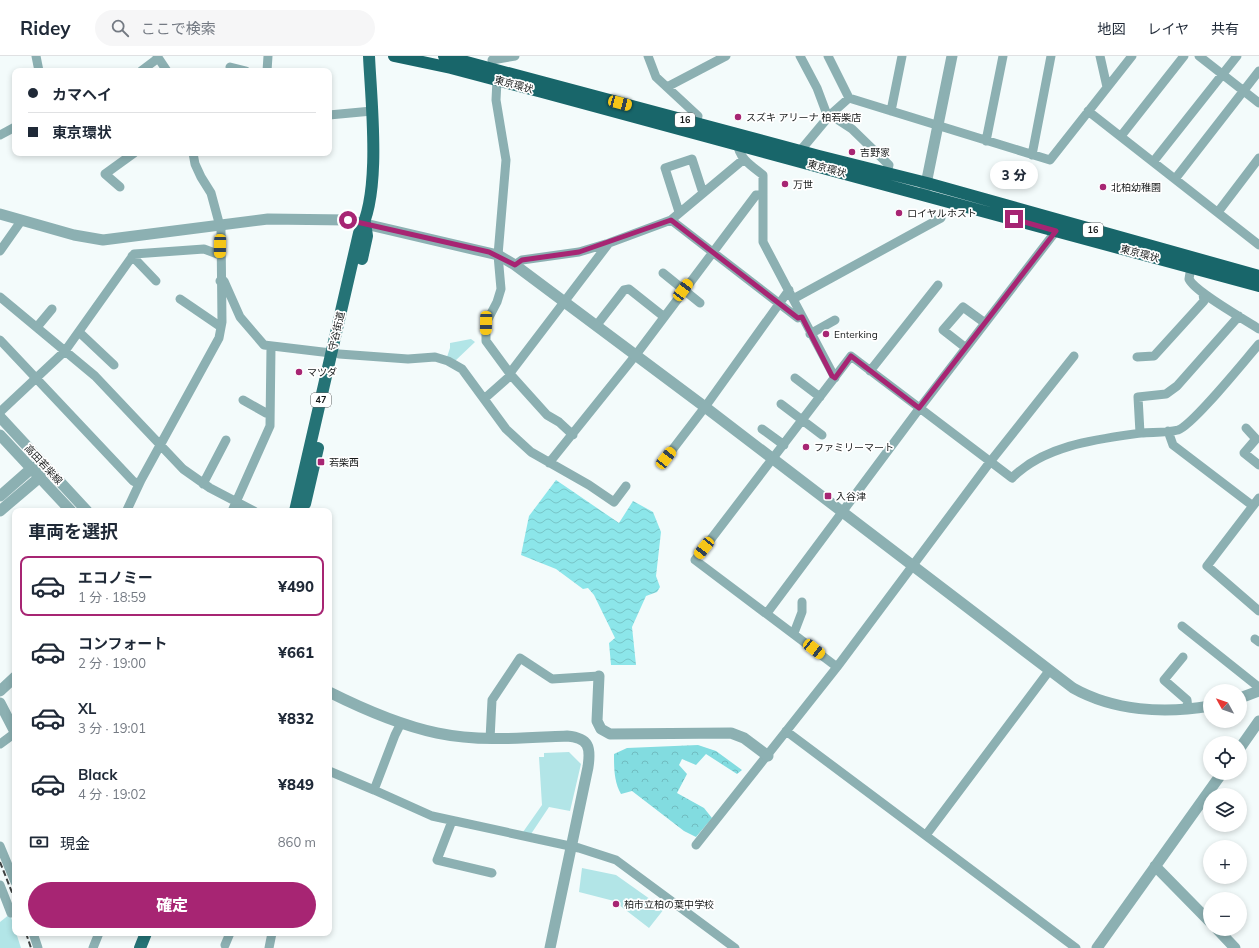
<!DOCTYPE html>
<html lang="ja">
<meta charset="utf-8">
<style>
:root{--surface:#fff;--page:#f6f6f7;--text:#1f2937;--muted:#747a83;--line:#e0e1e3;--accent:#a72573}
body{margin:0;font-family:Mulish,"Noto Sans JP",sans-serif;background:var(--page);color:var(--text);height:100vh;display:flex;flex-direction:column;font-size:15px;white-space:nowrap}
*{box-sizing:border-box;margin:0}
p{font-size:13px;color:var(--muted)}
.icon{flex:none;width:22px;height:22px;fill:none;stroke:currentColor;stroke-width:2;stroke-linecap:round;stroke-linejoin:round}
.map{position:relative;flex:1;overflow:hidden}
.panel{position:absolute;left:12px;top:452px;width:320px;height:428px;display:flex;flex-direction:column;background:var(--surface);border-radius:8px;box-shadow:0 2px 6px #0003}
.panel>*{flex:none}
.hud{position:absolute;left:12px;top:12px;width:320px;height:88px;border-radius:8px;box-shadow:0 2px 6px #0003;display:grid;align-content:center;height:88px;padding:0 16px;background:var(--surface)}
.needle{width:26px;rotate:310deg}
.tools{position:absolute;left:1203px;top:628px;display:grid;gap:8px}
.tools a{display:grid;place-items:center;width:44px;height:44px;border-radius:50%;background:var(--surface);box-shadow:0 2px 6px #0003;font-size:20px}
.end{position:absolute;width:18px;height:18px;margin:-9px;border:5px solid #a72573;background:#fff;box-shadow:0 0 0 2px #fff}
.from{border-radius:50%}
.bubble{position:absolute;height:28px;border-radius:14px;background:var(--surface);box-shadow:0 2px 6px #0003;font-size:13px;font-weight:800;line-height:28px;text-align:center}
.car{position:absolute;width:12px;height:24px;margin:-12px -6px;border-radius:5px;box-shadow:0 0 3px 1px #0007;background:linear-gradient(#f5c518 24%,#345 0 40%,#f5c518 0 76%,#345 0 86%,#f5c518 0)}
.hud b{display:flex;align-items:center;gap:14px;height:38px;font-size:15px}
.hud b+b{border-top:1px solid var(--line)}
.hud i{width:10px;height:10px;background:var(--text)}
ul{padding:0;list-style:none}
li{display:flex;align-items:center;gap:12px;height:60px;margin:0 8px 6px;padding:0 8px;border:2px solid transparent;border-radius:8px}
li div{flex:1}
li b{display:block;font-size:15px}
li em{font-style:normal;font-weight:800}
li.current{border-color:var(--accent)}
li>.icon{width:36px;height:36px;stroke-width:1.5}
h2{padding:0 16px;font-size:18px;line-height:48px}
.pay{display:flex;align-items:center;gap:10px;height:44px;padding:0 16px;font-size:15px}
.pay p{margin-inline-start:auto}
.primary-button{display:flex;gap:8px;margin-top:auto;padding:8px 16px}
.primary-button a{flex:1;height:46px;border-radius:24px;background:var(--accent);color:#fff;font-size:16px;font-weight:800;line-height:46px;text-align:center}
header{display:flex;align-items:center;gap:24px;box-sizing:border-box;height:56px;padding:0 20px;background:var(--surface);border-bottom:1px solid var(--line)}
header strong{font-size:19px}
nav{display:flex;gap:22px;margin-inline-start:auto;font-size:14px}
.search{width:280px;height:36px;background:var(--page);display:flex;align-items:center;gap:10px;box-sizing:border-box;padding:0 14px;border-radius:22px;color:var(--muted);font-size:15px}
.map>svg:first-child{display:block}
.forest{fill:url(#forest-crowns)}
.park{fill:#b2e5e7}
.water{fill:url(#water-waves)}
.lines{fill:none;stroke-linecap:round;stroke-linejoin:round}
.minor{stroke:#8cb0b2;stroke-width:9}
.tertiary{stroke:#8cb0b2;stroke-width:11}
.primary{stroke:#257376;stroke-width:12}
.trunk{stroke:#18666a;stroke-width:12}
.rail{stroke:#3e4242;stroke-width:2;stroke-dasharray:6 3;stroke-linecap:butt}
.route{stroke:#a72573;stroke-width:5}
.poi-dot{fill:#a72573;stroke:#fff;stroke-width:1.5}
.labels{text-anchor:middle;stroke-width:3.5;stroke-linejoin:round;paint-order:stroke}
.shield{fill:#fff;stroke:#5c5e5e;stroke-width:1}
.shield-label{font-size:9px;font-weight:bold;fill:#161919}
.street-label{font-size:10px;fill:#161919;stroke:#fff}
.poi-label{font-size:10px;fill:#161919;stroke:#fff;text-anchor:start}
</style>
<header>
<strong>Ridey</strong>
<div class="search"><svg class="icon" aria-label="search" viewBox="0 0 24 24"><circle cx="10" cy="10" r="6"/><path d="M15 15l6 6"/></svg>ここで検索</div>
<nav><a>地図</a><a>レイヤ</a><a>共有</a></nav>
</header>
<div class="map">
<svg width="1259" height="892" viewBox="0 0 1259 892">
<defs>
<pattern id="forest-crowns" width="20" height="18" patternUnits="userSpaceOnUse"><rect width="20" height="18" fill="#82dce0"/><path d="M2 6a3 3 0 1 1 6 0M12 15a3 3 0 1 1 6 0" fill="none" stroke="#70bcc0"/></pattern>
<pattern id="water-waves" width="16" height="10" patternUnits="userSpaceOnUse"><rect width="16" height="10" fill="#8ce6ea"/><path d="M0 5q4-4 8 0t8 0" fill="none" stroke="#78c5c8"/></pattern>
</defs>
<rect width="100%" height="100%" fill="#f3fbfb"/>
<!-- forest -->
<path class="forest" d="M698,689L716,695L742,714L737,718L706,698L696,709L682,703L679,709L687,718L677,737L704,752L712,762L696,781L684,775L632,735L621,738C614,726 614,712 614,698L627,692Z"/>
<!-- park -->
<path class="park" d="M471,283L475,286L455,305L447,301L450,292V287Z
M569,696L581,708L570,755L549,751L531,778L523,776L542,749L539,701H544V697Z
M582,812L616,819L664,853L649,872L614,845L579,836Z
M10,858L21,892H0V866Z"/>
<!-- water -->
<path class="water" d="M556,424L619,467L633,445L653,456L661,476L656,520L660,531L657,536L646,540L632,571L636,609H611L609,587L615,582L594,539L588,532L583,533L556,513L521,499L529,460Z"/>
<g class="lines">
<!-- minor -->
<path class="minor" d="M36,0L39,15
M157,0L167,15
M648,0L656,21L698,60L696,67
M800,0L817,32L826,56L852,73L889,109L887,117
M828,0L849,42L1050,104L1132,0
M1100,0L1107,31
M1199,0L1259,47
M492,4L515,0
M230,11L246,15
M141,15L157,3
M267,15L268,0
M497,24L496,44L506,104L498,199L501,233L497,246L486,267V285L511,319L547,359L559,366L573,379
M667,31L726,0
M891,55L902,0
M1088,55L1259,189
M329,59L372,55
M0,79L15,71
M1121,80L1184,0
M986,85L1003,0
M738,88C738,102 753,111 763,119V186L793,243L941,162
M800,95L830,59L849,42
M1032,99L1051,0
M1153,106L1237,0
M1175,123L1259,15
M120,131L105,118L134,97
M679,156L665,112L692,103L703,137
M1218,156L1259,102
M671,164L798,262L802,261
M0,195L19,168L21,164
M132,200L156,225
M515,209L522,204L579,196L609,187L671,164L744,103
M1191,211L1189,223C1195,236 1244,263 1259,273
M663,217L700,247
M220,225H224L240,261L264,289L331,297
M0,241L95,320L183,413L210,432L254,455
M180,243L221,271
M793,243L835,322
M596,270L624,234L629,233L663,260
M37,271L52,253
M79,276L114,309
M810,278L835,264
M0,284L133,425L139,428
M966,292L943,274L963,251L985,267
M339,298L408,303L435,301L448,305L462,313L506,373L531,396L589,429L614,446L626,430
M1137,301L1154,300L1204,245L1203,238
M870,315L938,229
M510,317L609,187
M795,322L820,341
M484,343L511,319
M243,344L266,357L270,356
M781,348L822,379
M0,356L65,295L134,198L204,193L220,199
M1246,372L1256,383L1244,397L1259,409
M762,373L784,389
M1168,375L1173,389L1253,450
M1140,377L1138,341L1166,338L1177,330L1239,260
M666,402L705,351L789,234
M549,407L635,300L756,139L763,138
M203,428L226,384
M1259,442L1207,510L1259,555
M130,455L127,454L141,424L219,282L222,266L221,174L211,137L201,121L195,108L193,97
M232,455L270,370L271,291
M767,557L919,353L1056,175
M1182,570L1256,629L1259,635
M794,577L802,556V546
M1255,583L1259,586
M1183,601L1164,624L1187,644L1188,653
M837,611L695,504L851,300L1012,422C1044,389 1098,383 1141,377C1153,376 1166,377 1178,374C1193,369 1245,304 1259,288
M401,667L395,679L374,734L432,760L579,792L616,804L735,892
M786,675L1076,892
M490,683L492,644L520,602L552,623L599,620
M0,688L15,677
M329,715L374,734
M452,765L437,804L492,817
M926,779L1049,615
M696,789L837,611L990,406L1074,300
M0,790L15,826
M0,829L11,857L15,855
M33,877L38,892
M225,889L230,877
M93,892L99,877
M269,892L272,877"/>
<!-- tertiary -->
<path class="tertiary" d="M924,138L952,0
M0,158L74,179L103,184L268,163L348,164L498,199L515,209L705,351L1073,632C1114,655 1164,658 1210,650
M0,361L87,455
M0,379L71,455
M0,440L32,412L39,410
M0,455L40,421L42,414
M599,620L597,665L601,673L610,678L731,677L744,682L768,700
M0,635L15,621
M329,636C363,653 399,669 437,677C480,686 524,682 567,680C589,682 591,691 588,711L550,892
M1240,642L1259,635
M0,647L15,676
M1240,692L1259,665
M1155,810L1210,866
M1217,873L1235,892
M1097,892L1222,717"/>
<!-- primary -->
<path class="primary" d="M362,203L367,180L365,167
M305,448L318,392
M295,455L359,177C382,138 371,45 369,0
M140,892L146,877"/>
<!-- trunk -->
<path class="trunk" d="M394,0L451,12L542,36L1259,230
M444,0L819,100L927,127L1259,220"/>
<!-- rail -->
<path class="rail" d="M0,806L15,844
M26,877L31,892"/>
</g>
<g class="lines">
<!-- route -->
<path class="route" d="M348,164L489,196L515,209L522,204L579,196L671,164L798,262L802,261L832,320L835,322L851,300L919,352L1056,175L1014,163"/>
</g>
<!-- markers -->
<g class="poi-dot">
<circle cx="738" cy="61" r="4"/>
<circle cx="852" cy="96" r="4"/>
<circle cx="785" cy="128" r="4"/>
<circle cx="1103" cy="131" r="4"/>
<circle cx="899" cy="157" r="4"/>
<circle cx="826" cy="278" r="4"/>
<circle cx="299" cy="316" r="4"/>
<circle cx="806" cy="391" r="4"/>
<rect x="317" y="402" width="8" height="8" rx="2"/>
<rect x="824" y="436" width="8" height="8" rx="2"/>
<circle cx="616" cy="848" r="4"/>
</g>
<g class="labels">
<!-- shield labels -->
<g class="shield">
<rect x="675" y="57" width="20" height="14" rx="3"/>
<rect x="1083" y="167" width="20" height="14" rx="3"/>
<rect x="311" y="337" width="20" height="14" rx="3"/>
</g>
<g class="shield-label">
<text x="685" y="67">16</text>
<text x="1093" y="177">16</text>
<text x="321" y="347">47</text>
</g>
<!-- street labels -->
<g class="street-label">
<text transform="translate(514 28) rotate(15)" y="4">東京環状</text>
<text transform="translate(827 112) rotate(15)" y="4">東京環状</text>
<text transform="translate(1140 197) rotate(15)" y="4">東京環状</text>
<text transform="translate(336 275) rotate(-77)" y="4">守谷街道</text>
<text transform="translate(44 408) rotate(47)" y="4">高田若柴線</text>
</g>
<!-- poi labels -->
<g class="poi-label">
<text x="746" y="65">スズキ アリーナ 柏若柴店</text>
<text x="860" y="100">吉野家</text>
<text x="793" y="132">万世</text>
<text x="1111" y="135">北柏幼稚園</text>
<text x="907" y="161">ロイヤルホスト</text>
<text x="834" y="282">Enterking</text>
<text x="307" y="320">マツダ</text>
<text x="814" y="395">ファミリーマート</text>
<text x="329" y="410">若柴西</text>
<text x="836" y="444">入谷津</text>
<text x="624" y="852">柏市立柏の葉中学校</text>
</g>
</g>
</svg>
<div class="tools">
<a><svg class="needle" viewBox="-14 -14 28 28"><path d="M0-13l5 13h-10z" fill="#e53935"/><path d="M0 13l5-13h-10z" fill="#747a83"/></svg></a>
<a><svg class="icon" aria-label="locate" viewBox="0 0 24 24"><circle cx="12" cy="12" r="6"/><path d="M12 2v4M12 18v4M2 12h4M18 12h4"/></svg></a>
<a><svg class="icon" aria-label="layers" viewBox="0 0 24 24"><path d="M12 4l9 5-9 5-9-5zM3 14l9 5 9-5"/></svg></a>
<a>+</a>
<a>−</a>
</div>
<i class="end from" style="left:348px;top:164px"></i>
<i class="end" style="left:1014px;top:163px"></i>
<div class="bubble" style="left:990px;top:105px;width:48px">3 分</div>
<i class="car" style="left:620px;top:47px;rotate:105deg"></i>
<i class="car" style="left:220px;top:190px;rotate:181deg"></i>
<i class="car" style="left:683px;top:234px;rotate:37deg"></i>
<i class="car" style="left:486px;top:267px;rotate:181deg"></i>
<i class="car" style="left:666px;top:402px;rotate:38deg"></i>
<i class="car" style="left:704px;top:492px;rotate:218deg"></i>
<i class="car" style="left:814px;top:593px;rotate:128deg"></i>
<div class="hud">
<b><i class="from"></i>カマヘイ</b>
<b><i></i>東京環状</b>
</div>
<section class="panel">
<h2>車両を選択</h2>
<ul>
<li class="current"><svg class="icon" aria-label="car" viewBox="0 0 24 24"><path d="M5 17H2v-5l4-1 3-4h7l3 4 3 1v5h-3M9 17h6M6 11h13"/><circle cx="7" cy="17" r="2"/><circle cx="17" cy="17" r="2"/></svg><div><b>エコノミー</b><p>1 分 · 18:59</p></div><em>¥490</em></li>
<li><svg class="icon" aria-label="car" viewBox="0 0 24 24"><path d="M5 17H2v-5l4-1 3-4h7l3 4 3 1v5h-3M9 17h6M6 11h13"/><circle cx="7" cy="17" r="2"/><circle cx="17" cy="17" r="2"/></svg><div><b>コンフォート</b><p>2 分 · 19:00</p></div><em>¥661</em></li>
<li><svg class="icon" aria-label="car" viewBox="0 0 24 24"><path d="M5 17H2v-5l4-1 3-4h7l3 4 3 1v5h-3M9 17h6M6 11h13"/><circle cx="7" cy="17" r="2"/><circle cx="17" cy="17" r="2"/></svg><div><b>XL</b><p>3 分 · 19:01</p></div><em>¥832</em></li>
<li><svg class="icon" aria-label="car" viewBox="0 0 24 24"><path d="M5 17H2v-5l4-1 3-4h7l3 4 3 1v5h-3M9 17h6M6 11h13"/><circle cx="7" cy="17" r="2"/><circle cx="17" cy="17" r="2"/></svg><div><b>Black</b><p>4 分 · 19:02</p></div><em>¥849</em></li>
</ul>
<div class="pay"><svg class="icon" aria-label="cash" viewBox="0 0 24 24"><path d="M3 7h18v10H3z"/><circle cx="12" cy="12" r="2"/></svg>現金<p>860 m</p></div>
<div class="primary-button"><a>確定</a></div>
</section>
</div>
